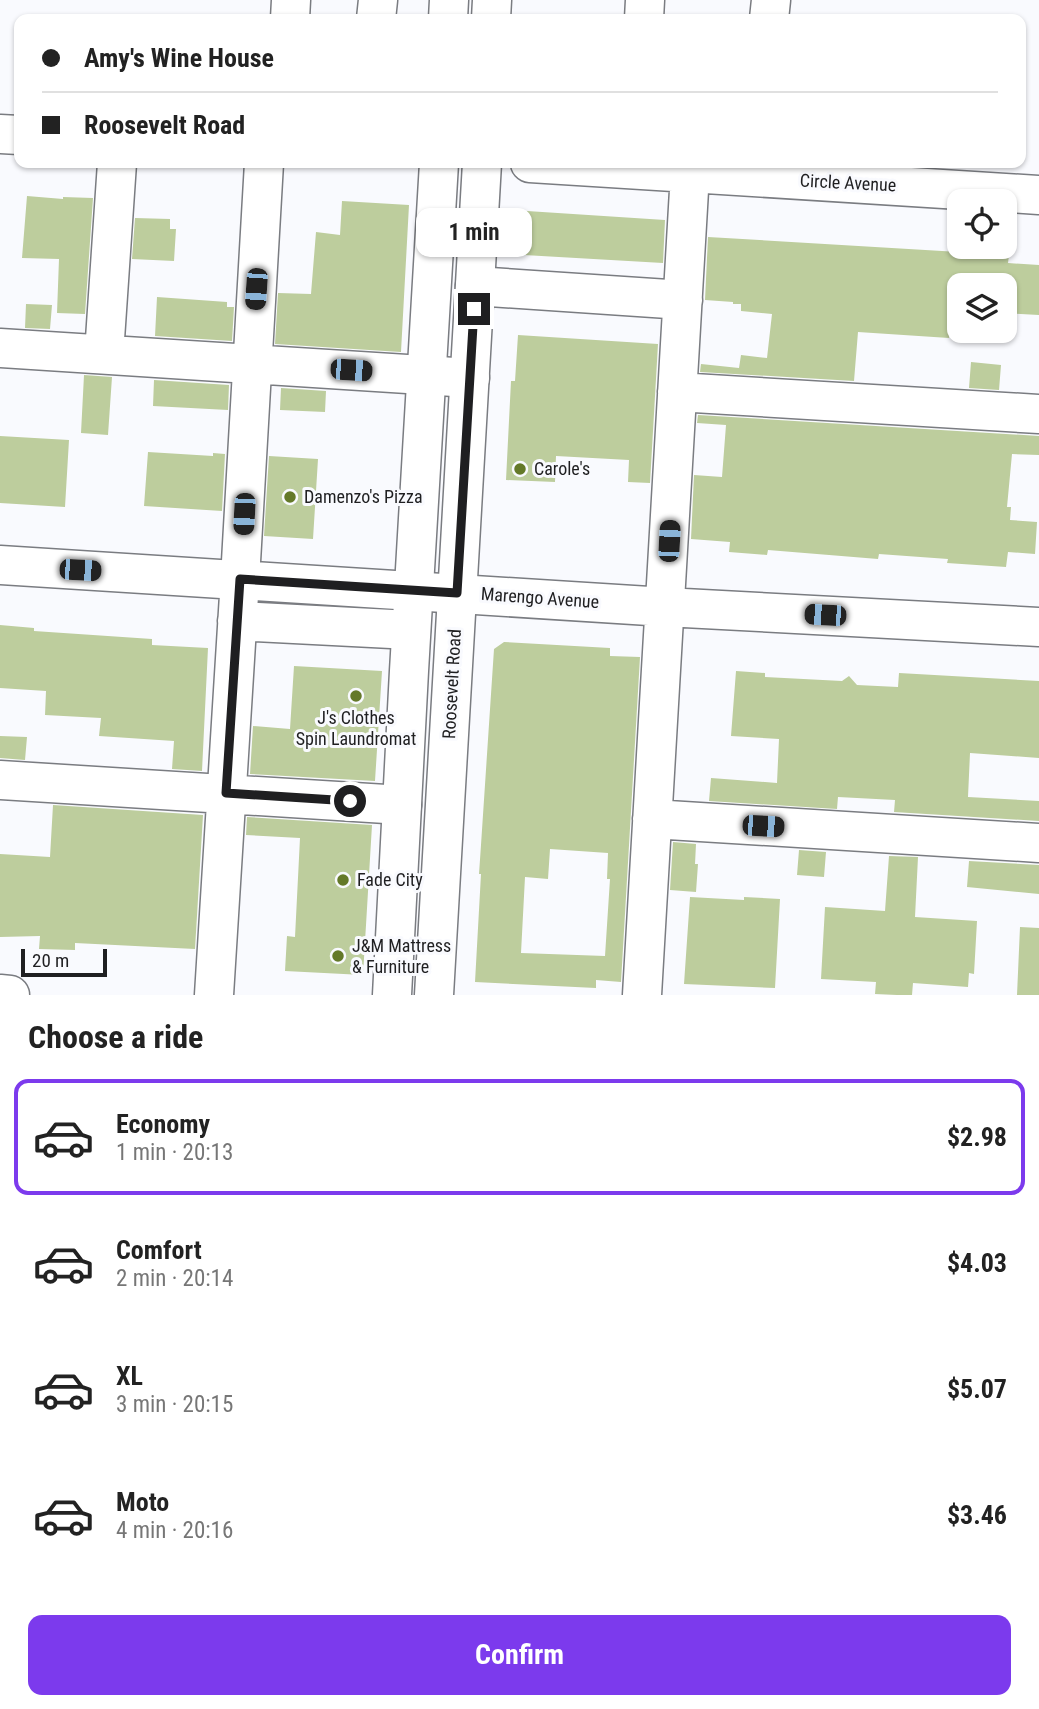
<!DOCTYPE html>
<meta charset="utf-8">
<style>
:root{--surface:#fff;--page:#f6f6f6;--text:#222;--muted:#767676;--line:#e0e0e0;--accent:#7c3aed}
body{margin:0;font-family:"Roboto Condensed",sans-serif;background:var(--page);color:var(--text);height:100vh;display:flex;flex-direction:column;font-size:26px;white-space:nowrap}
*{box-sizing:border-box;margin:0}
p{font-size:23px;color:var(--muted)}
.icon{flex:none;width:38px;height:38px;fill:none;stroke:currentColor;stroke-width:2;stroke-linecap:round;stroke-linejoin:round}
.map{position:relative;height:995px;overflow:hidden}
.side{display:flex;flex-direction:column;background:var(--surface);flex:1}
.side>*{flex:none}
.guide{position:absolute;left:14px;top:14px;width:1012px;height:154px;border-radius:14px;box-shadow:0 2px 5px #0004;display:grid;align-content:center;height:154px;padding:0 28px;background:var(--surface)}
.controls{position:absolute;left:947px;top:189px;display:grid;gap:14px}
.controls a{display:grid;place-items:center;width:70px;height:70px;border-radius:14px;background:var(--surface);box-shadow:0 2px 5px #0004;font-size:35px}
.scale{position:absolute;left:21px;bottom:18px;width:86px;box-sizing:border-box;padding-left:7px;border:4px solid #1f1f21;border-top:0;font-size:19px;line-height:24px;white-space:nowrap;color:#1f1f21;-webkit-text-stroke:5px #f9fafe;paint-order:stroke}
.end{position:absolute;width:32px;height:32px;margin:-16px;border:9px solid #1f1f21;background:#fff;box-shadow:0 0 0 4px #fff}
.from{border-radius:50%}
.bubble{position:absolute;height:49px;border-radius:14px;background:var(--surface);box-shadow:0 2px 5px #0004;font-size:23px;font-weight:700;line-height:49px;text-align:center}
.car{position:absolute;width:21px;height:42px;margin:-21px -10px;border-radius:9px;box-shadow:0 0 5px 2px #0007;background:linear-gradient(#222 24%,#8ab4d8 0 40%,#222 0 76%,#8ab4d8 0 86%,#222 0)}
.guide b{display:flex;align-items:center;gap:24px;height:66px;font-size:26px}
.guide b+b{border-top:2px solid var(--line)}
.guide i{width:18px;height:18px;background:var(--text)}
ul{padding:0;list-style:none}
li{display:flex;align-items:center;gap:21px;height:116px;margin:0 14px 10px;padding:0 14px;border:4px solid transparent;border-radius:14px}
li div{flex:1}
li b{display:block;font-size:26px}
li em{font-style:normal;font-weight:700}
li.current{border-color:var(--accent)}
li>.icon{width:63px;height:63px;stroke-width:1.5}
h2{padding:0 28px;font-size:32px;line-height:84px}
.cta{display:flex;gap:14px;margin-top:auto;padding:14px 28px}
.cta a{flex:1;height:80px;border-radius:14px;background:var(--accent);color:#fff;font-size:28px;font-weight:700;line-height:80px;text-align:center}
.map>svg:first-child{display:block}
.building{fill:#bdcd9d;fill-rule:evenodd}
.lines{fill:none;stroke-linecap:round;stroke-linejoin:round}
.minor-casing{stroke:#7a7c81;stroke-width:41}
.major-casing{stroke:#7a7c81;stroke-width:41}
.minor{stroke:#fff;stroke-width:38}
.major{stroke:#fff;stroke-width:38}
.route{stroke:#1f1f21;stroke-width:9}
.poi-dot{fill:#647929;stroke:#f9fafe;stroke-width:2.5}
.labels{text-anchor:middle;stroke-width:6;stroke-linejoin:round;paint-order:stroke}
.street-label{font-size:18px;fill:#1f1f21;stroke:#f9fafe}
.poi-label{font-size:18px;fill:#1f1f21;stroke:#f9fafe;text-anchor:start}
</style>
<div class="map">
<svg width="1039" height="995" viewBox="0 0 1039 995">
<rect width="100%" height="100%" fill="#f9fafe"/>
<!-- building -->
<path class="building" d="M27,196L63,199V197L93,198L85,314L57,313L59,259L22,258Z
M342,201L409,205L401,352L275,344L278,293L311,294L316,232L340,235Z
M527,211L665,220L663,263L524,255Z
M135,218L170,219V229H176L174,261L132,259Z
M708,237L1009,255L1008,263L1039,265V315L1004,313V285H953L949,338L858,332L854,381L700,372L701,364L739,368L741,355L767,358L772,314L741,311V304H733V302L705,300Z
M157,297L227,302V307H234L232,341L155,336Z
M26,304L52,305L50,329L25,328Z
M518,335L658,344L650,483L628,482L629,460L556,456L555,482L506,480L511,381H515Z
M971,362L1001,365L999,390L969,388Z
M84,375L112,377L108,435L81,433Z
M154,380L229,385L228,410L153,406Z
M281,388L326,391L325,412L280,410Z
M698,415L1039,436V455L1012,454L1007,507H1011L1010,520L1037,522L1035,554L1008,552L1006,567L947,563L948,559L879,554L878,559L768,550L767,555L729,552L730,542L691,539L694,475L722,477L726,425L697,423Z
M0,436L69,440L65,507L0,503Z
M148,452L213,456V453L225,454L222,511L144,506Z
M269,456L318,459L313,539L264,536Z
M0,625L34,628V631L152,639V645L208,648L202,771L172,769L174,741L99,736L101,718L45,715L46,691L0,688Z
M504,642L610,648V656L640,657L621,982L596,980V988L475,982L481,874H479L481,845L494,649ZM550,849L608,853L607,879H610L605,956L521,953L525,877L548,879Z
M294,666L382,671L375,781L250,774L253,726L290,729Z
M736,671L765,673V677L842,681L849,676L857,685L898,687L899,673L1039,681V758L970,753L968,797L1039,801V821L894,812L895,800L838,797L837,809L709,801L711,778L777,783L779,739L731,736Z
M0,736L27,737L25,760L0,758Z
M53,805L203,815L195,949L75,943V950L39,949L40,936L0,937V854L50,857Z
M247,817L372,825L363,975L285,971L287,936L295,937L300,838L246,835Z
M673,842L696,844L695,864H698L696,892L670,890Z
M799,850L826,852L824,877L797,875Z
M889,856L918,857L915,917L977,921L974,974L969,973L968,987L913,983L912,995H897L875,994L876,982L821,979L825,907L885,911Z
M969,861L1039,865V894L967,887Z
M690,897L744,900V897L780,899L775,988L684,984Z
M1020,927L1039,928V995H1017Z"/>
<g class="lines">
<!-- minor casing -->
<g class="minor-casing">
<path id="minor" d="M290,19L291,0
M376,19L378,0
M644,19L645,0
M769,19L771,0
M0,134L19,135
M530,163L1039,195
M475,286L683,300
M0,348L470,378
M104,354L117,163
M677,392L1039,414
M0,565L665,607L1039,627
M237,621L411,630
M0,780L402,805
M652,819L1039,843
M0,994L10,995
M214,995L240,579L264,163
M642,995L690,173"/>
</g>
<!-- major casing -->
<g class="major-casing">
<path id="major" d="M448,19L449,0
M491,19L492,0
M392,995L409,671L439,163
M434,995L482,163"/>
</g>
<!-- minor -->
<use href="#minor" class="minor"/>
<!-- major -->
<use href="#major" class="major"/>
</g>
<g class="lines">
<!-- route -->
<path class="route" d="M350,801L226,793L240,579L457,593L474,309"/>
</g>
<!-- markers -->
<g class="poi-dot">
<circle cx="520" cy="469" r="7"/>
<circle cx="290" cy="497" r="7"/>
<circle cx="356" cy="696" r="7"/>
<circle cx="343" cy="880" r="7"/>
<circle cx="338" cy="956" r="7"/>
</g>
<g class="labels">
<!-- street labels -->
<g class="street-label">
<text transform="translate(848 183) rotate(3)" y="6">Circle Avenue</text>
<text transform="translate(540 598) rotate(4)" y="6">Marengo Avenue</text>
<text transform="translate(452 684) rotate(-87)" y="6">Roosevelt Road</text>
</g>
<!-- poi labels -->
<g class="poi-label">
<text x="534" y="475">Carole's</text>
<text x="304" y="503">Damenzo's Pizza</text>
<text x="356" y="724" text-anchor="middle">J's Clothes<tspan x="356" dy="21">Spin Laundromat</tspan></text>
<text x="357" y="886">Fade City</text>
<text x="352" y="952">J&amp;M Mattress<tspan x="352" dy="21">&amp; Furniture</tspan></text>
</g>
</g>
</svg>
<div class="controls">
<a><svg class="icon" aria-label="locate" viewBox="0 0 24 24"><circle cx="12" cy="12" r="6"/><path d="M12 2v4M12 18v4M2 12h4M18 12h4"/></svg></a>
<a><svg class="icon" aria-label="layers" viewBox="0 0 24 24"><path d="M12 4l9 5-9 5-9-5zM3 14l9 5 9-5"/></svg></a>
</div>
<div class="scale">20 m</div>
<i class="end from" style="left:350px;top:801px"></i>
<i class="end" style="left:474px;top:309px"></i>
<div class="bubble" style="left:416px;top:208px;width:116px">1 min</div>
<i class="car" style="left:256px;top:289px;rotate:184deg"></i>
<i class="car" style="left:351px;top:370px;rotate:94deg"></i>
<i class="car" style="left:244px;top:514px;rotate:183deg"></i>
<i class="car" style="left:669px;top:541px;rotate:3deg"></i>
<i class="car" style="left:80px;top:570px;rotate:93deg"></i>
<i class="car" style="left:825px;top:615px;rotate:273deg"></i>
<i class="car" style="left:763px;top:826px;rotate:93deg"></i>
<div class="guide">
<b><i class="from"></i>Amy's Wine House</b>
<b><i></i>Roosevelt Road</b>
</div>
</div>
<section class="side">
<h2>Choose a ride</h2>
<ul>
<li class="current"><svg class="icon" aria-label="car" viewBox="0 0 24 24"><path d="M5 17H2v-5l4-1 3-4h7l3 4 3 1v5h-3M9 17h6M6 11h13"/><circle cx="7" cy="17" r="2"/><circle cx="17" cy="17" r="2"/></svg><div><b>Economy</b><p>1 min · 20:13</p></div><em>$2.98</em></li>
<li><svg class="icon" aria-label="car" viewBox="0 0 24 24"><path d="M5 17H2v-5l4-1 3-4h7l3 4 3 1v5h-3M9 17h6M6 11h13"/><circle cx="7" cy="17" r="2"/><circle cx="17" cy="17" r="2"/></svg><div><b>Comfort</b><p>2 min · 20:14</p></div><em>$4.03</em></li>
<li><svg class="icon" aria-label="car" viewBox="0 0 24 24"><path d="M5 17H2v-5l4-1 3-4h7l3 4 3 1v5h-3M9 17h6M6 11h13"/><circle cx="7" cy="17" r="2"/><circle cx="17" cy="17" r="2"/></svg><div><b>XL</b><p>3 min · 20:15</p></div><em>$5.07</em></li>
<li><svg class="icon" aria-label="car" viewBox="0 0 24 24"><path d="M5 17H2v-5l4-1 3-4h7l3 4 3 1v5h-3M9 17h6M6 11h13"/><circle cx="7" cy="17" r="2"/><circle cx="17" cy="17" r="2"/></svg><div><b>Moto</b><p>4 min · 20:16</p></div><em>$3.46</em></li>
</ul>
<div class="cta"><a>Confirm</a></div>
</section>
